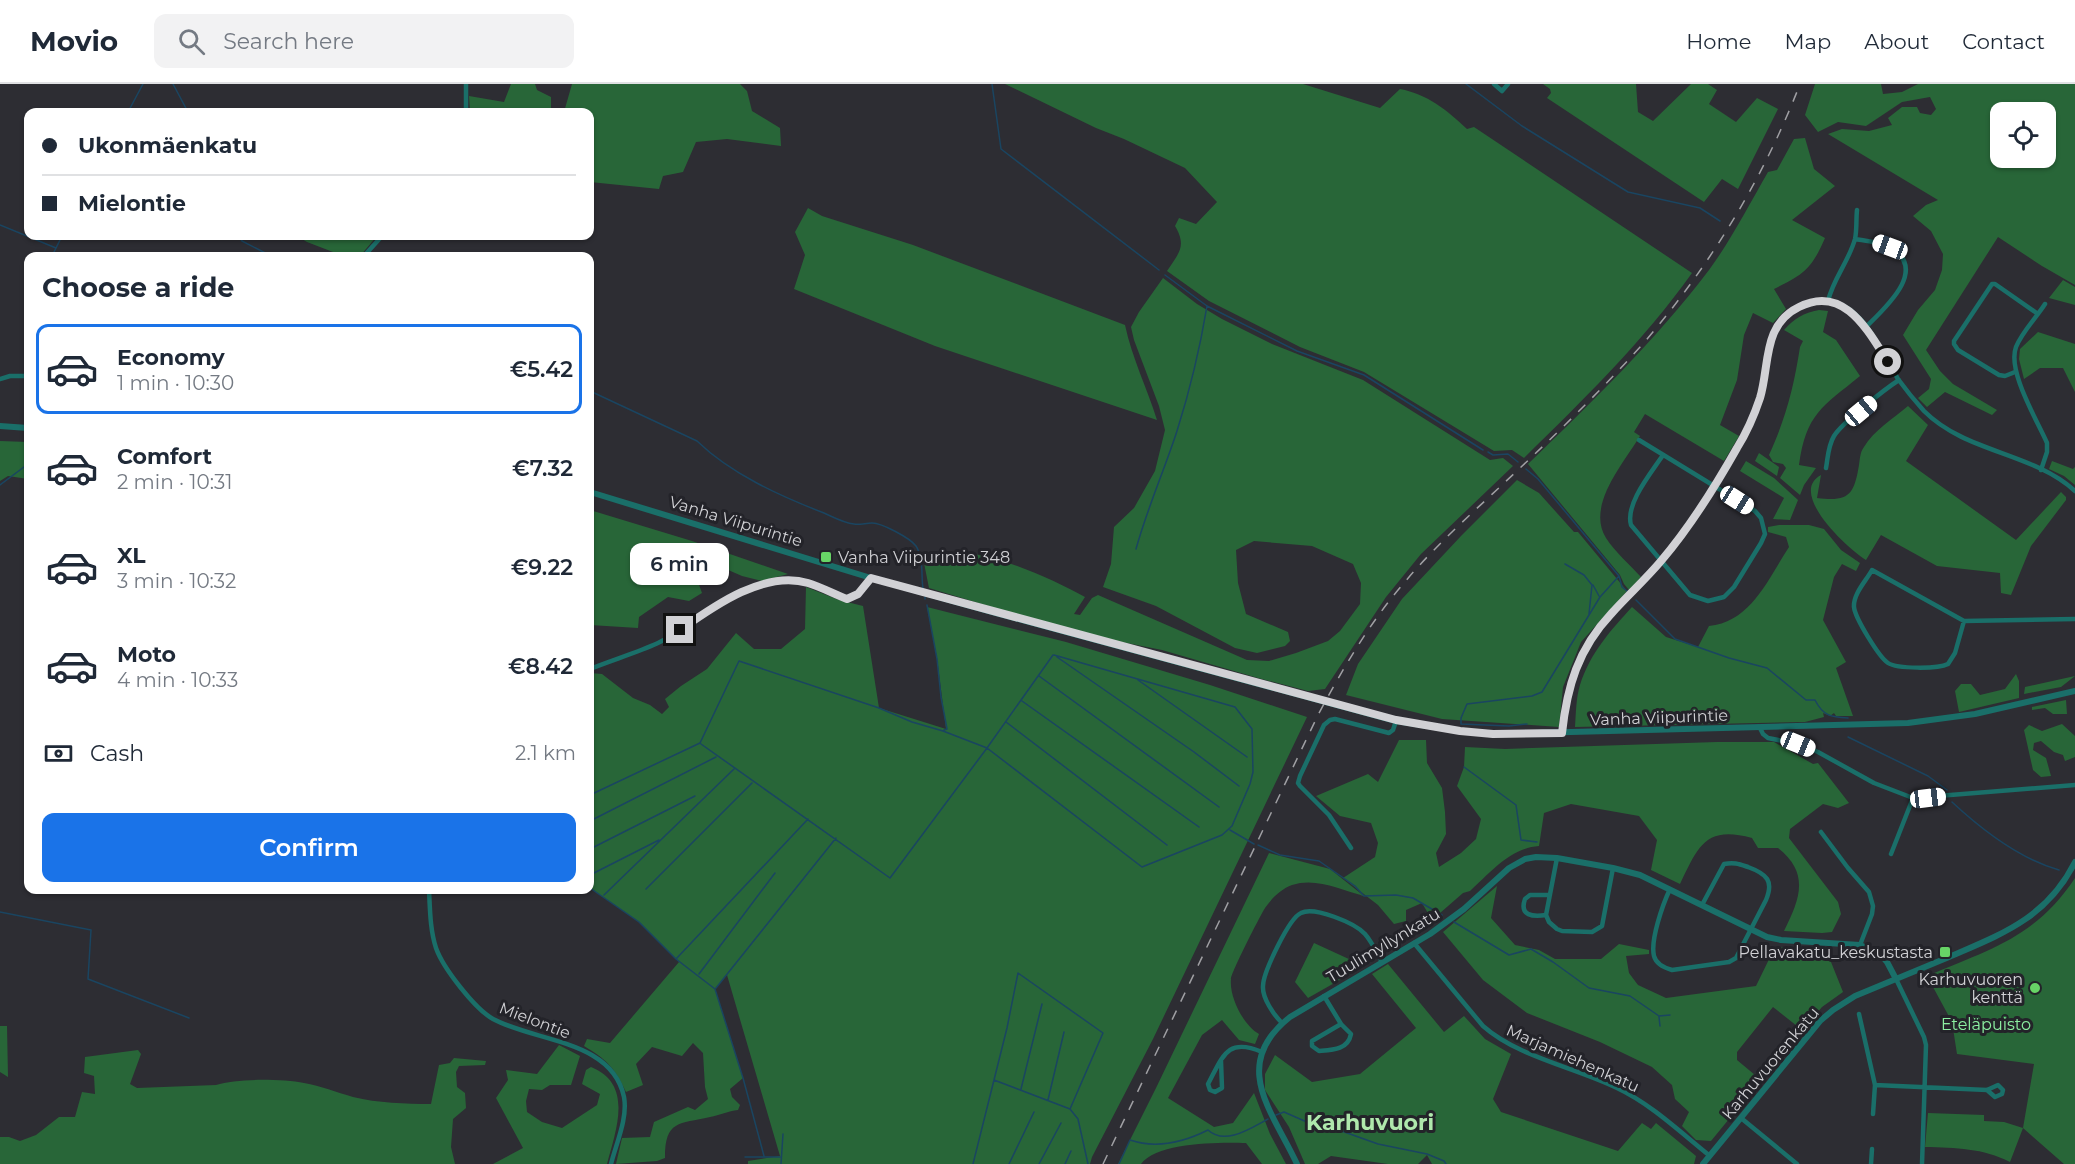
<!DOCTYPE html>
<meta charset="utf-8">
<style>
:root{--surface:#fff;--page:#f2f2f3;--text:#1f2937;--muted:#747a83;--line:#e0e1e3;--accent:#1a73e8}
body{margin:0;font-family:Montserrat,sans-serif;background:var(--page);color:var(--text);height:100vh;display:flex;flex-direction:column;font-size:22px;white-space:nowrap}
*{box-sizing:border-box;margin:0}
p{font-size:20px;color:var(--muted)}
.icon{flex:none;width:33px;height:33px;fill:none;stroke:currentColor;stroke-width:2;stroke-linecap:round;stroke-linejoin:round}
.map{position:relative;flex:1;overflow:hidden}
.details{position:absolute;left:24px;top:168px;width:570px;height:642px;display:flex;flex-direction:column;background:var(--surface);border-radius:12px;box-shadow:0 2px 4px #0004}
.details>*{flex:none}
.hud{position:absolute;left:24px;top:24px;width:570px;height:132px;border-radius:12px;box-shadow:0 2px 4px #0004;display:grid;align-content:center;height:132px;padding:0 18px;background:var(--surface)}
.tools{position:absolute;left:1990px;top:18px;display:grid;gap:12px}
.tools a{display:grid;place-items:center;width:66px;height:66px;border-radius:12px;background:var(--surface);box-shadow:0 2px 4px #0004;font-size:30px}
.end{position:absolute;width:27px;height:27px;margin:-14px;border:8px solid #d1d1d5;background:#111;box-shadow:0 0 0 3px #111}
.from{border-radius:50%}
.bubble{position:absolute;height:42px;border-radius:12px;background:var(--surface);box-shadow:0 2px 4px #0004;font-size:20px;font-weight:600;line-height:42px;text-align:center}
.car{position:absolute;width:18px;height:36px;margin:-18px -9px;border-radius:8px;box-shadow:0 0 4px 2px #0007;background:linear-gradient(#fff 24%,#345 0 40%,#fff 0 76%,#345 0 86%,#fff 0)}
.hud b{display:flex;align-items:center;gap:21px;height:57px;font-size:22px}
.hud b+b{border-top:2px solid var(--line)}
.hud i{width:15px;height:15px;background:var(--text)}
ul{padding:0;list-style:none}
li{display:flex;align-items:center;gap:18px;height:90px;margin:0 12px 9px;padding:0 6px;border:3px solid transparent;border-radius:12px}
li div{flex:1}
li b{display:block;font-size:22px}
li em{font-style:normal;font-weight:600}
li.active{border-color:var(--accent)}
li>.icon{width:54px;height:54px;stroke-width:1.5}
h2{padding:0 18px;font-size:27px;line-height:72px}
.pay{display:flex;align-items:center;gap:15px;height:66px;padding:0 18px;font-size:22px}
.pay p{margin-inline-start:auto}
.primary-button{display:flex;gap:12px;margin-top:auto;padding:12px 18px}
.primary-button a{flex:1;height:69px;border-radius:12px;background:var(--accent);color:#fff;font-size:24px;font-weight:600;line-height:69px;text-align:center}
header{display:flex;align-items:center;gap:36px;box-sizing:border-box;height:84px;padding:0 30px;background:var(--surface);border-bottom:2px solid var(--line)}
header strong{font-size:28px}
nav{display:flex;gap:33px;margin-inline-start:auto;font-size:21px}
.search{width:420px;height:54px;background:var(--page);display:flex;align-items:center;gap:15px;box-sizing:border-box;padding:0 21px;border-radius:12px;color:var(--muted);font-size:22px}
.map>svg:first-child{display:block}
.green{fill:#286638;fill-rule:evenodd}
.lines{fill:none;stroke-linecap:round;stroke-linejoin:round}
.stream{stroke:#1a4561;stroke-width:1.5}
.minor{stroke:#1a6f69;stroke-width:4.5}
.tertiary{stroke:#1a6f69;stroke-width:6}
.rail{stroke:#a0a0a4;stroke-width:1.5;stroke-dasharray:10 10;stroke-linecap:butt}
.route{stroke:#d1d1d5;stroke-width:8}
.poi-dot{fill:#67d466;stroke:#232329;stroke-width:2}
.labels{text-anchor:middle;stroke-width:6;stroke-linejoin:round;paint-order:stroke}
.street-label{font-size:16px;fill:#d1d1d5;stroke:#232329}
.poi-label{font-size:16px;fill:#d1d1d5;stroke:#232329;text-anchor:end}
.park-label{font-size:16px;fill:#8cefa1;stroke:#232329}
.district-label{font-size:22px;font-weight:bold;fill:#afe8ac;stroke:#232329}
</style>
<header>
<strong>Movio</strong>
<div class="search"><svg class="icon" aria-label="search" viewBox="0 0 24 24"><circle cx="10" cy="10" r="6"/><path d="M15 15l6 6"/></svg>Search here</div>
<nav><a>Home</a><a>Map</a><a>About</a><a>Contact</a></nav>
</header>
<div class="map">
<svg width="2075" height="1080" viewBox="0 0 2075 1080">
<rect width="100%" height="100%" fill="#2d2d33"/>
<!-- green -->
<path class="green" d="M511,0H535L537,6L551,13V28H470L469,12L504,18Z
M572,0H740L747,7L752,27L780,44L781,62L727,55L696,58L683,88L663,92L659,105L590,98V28H564Z
M1005,0H1303L1380,24L1400,5C1427,10 1447,26 1467,45L1474,43L1692,189C1642,259 1585,314 1524,374L1512,366L1494,367L1364,288L1300,263L1209,217L1167,187C1179,169 1187,162 1175,142L1179,134L1196,140L1217,118L1185,84L1124,55L1096,44Z
M1543,0H1636L1638,28L1653,37L1691,0H1708L1717,6L1709,20L1736,38L1757,14L1778,25L1738,105L1722,95L1704,118L1547,14L1551,9L1550,5Z
M1815,0H1881L1883,10L1902,8L1918,0H2075V201L2042,182L1998,153L1926,266L1940,287L1953,300L1997,326L1992,331L1945,308L1927,323L1918,314L1929,305L1931,295L1903,251L1918,226L1935,206L1942,186L1943,170L1931,147L1913,132L1926,121L1938,116L1828,50L1842,45L1869,47L1892,41L1888,34L1902,23H1917L1920,29L1931,31L1936,25L1930,13L1902,18L1866,42L1838,38L1818,48L1805,31ZM2046,28V74H2001V28Z
M1805,54L1814,85L1835,102L1792,136L1825,154C1811,186 1804,190 1774,205L1786,225L1773,239L1753,229L1744,251L1737,296L1720,341L1739,352L1724,377L1645,330L1634,348L1640,352C1623,380 1586,422 1606,454C1615,468 1630,481 1641,493L1629,506L1624,500L1620,491L1528,380C1592,318 1655,257 1709,186C1731,156 1749,121 1768,88L1777,86L1794,55Z
M808,124L822,132L913,161L1125,241C1132,274 1147,304 1157,336L935,262L794,205L805,171L795,148Z
M297,152H377L360,172L333,168L307,158Z
M1163,194L1197,220L1222,235L1272,260L1363,296L1490,376L1503,374L1513,382L1421,470L1386,513L1325,605L1308,607L1258,594L1162,566L1102,554L1038,537L929,504L923,474C931,472 938,470 946,469C986,464 1050,494 1085,513L1074,530L1080,531L1092,514L1098,511L1247,576L1269,577L1296,569L1328,557L1340,547L1360,520L1361,499L1353,480L1312,462L1254,457L1236,466L1238,499L1246,530L1288,548L1290,557L1285,562L1257,569L1235,564L1156,522L1103,503L1111,480L1114,443L1134,424L1155,387L1165,346L1159,322L1134,256L1131,243L1139,228Z
M2063,196L2075,203V221L2049,214Z
M1819,226L1828,227L1823,248L1836,256L1860,292C1822,323 1806,330 1799,381L1816,384L1804,401L1800,411L1780,394L1786,384L1783,380L1773,378L1769,371C1786,334 1794,302 1800,263L1803,257L1784,246C1795,234 1803,229 1819,226Z
M2038,248L2075,260V308L2063,284H2040L2024,295L2019,275L2020,265Z
M1908,322L1928,341L1906,377L2016,456L2061,408L2066,413V416L2031,462L2011,511L2001,509L2000,489L1937,482L1881,451L1866,476C1848,465 1787,409 1821,391L1817,414C1849,418 1854,411 1859,381C1860,375 1860,368 1864,363C1873,347 1894,334 1908,322Z
M0,357L28,358V395L8,392L0,397Z
M1759,369L1779,383L1777,392L1755,377Z
M1746,377L1774,394L1798,416L1790,436L1773,435L1784,414L1740,387Z
M2052,377L2073,385L2075,383V401L2064,392L2049,385Z
M1517,396L1539,409L1574,448H1578L1627,507L1581,558L1563,603L1559,643L1442,635L1346,611L1358,580L1402,515L1461,452Z
M590,426L692,457L788,490L762,497L742,492L719,482L695,480L693,484L702,509L689,517L668,513L639,533L638,544L590,541Z
M1779,441H1809L1824,445L1841,466L1860,479L1856,487L1842,480L1834,493L1823,536L1846,578L1836,584L1853,632H1836L1834,629L1830,632L1823,629L1824,633L1805,638L1575,643C1576,629 1576,614 1580,601C1590,569 1611,546 1632,523L1666,553L1698,563L1709,542C1751,538 1768,495 1789,463L1786,453L1768,448V443Z
M806,503L839,516L863,522L879,624L946,645L937,574L927,523L1066,558L1210,601L1307,633L1153,955L1092,1073L1090,1080H748V1077L780,1072L727,891L715,905L743,994L730,1005L732,1013L740,1021L738,1026C728,1027 720,1031 710,1033C679,1040 665,1036 665,1074L657,1077L616,1080L622,1054L650,1053L654,1038L688,1023L695,1026L708,1015L705,1003L703,969L693,959L682,972L652,963L636,980L643,1001L626,1008C615,984 606,975 584,962L587,955L610,959L679,878L639,838L590,804V589L602,590L633,614L650,621L662,630L669,623L665,615L681,602L707,585L736,549L754,565H781L805,545Z
M2016,590L2019,597V614L1959,628L1955,607L1961,600H1971L1980,611L2005,605Z
M2075,592L2061,603L2024,610L2025,603Z
M2066,616L2067,630H2053L2045,624L2032,626V623Z
M2062,640L2075,652V673L2065,677L2063,671L2054,668L2041,657L2034,659L2033,666L2046,674L2051,692L2041,693L2033,686L2024,646L2029,641L2042,647Z
M1399,656H1426L1427,679L1442,704L1445,728L1446,750L1436,769L1439,783L1461,769L1476,755L1481,735L1457,702L1464,683L1465,663L1505,665L1717,658H1774L1813,680L1818,679L1849,719L1838,724L1823,720L1790,745L1789,754L1838,818L1841,830L1832,848L1822,849L1784,847C1799,816 1811,790 1778,764H1758L1752,754C1705,741 1698,763 1680,800L1651,786L1657,756L1639,732L1571,720L1544,729L1539,762C1510,764 1490,789 1470,807L1463,809L1432,836L1422,819L1406,826V837L1394,840L1378,821L1343,794L1375,773L1378,759L1371,739L1340,732L1316,712L1368,690L1378,698Z
M1269,769L1330,785L1364,812C1341,806 1316,793 1292,801C1281,805 1271,815 1265,824C1260,832 1231,889 1231,895C1229,913 1244,942 1259,950L1255,960L1239,956L1222,936L1202,951L1168,1014L1214,1043L1233,1039L1254,1009L1270,1050L1286,1080H1262L1246,1059C1221,1058 1157,1058 1141,1080H1118L1156,1004Z
M2075,794V1080H2064L2023,1044L2010,1078C1983,1064 1956,1064 1925,1063L1928,1029L1984,1031V1037L2004,1038L2023,1044L2034,980L1957,970L1952,938L1927,892C1990,865 2035,854 2075,794Z
M1497,802L1491,834L1515,861L1539,866L1555,875H1601L1619,860L1649,866V870L1626,872L1629,889L1638,901L1666,914L1756,902L1775,863L1832,866L1831,878L1843,908L1822,923L1802,946L1773,923L1737,968V976L1761,996L1711,1057L1696,1056L1682,1042L1689,1028L1675,1015L1672,1001L1652,983L1600,958L1527,929L1483,896L1443,848Z
M1314,859L1351,876L1352,889L1308,914L1295,898Z
M1388,880L1444,948L1464,932L1485,955L1511,970L1493,1015L1501,1028L1618,1067L1642,1039L1651,1045L1656,1039L1696,1072L1694,1080H1432L1427,1071L1418,1080H1388L1331,1072L1318,1080H1305L1289,1043L1265,1006V990L1275,971L1312,998L1360,990L1416,944L1372,890Z
M0,942H7L8,993L0,988Z
M559,961L580,972L571,1001H550L542,1006L529,1005L526,1017L527,1028L542,1038L562,1044L597,1021L600,1010L582,1000L586,986L591,983C634,1000 616,1046 607,1080H493L523,1064L496,1014L508,996L506,986L537,990Z
M138,966L141,970L130,1000L137,1004L216,1001C237,994 282,995 304,999C321,1002 336,1008 353,1013C378,1019 405,1020 431,1020L439,981L450,979L454,974L486,977L485,981L459,982L456,988L457,1003L465,1009L466,1024L453,1035L451,1063L455,1080H0V1053H9L20,1057L36,1051L59,1033H75L82,1008L95,1010L94,992L84,989L85,973Z"/>
<g class="lines">
<!-- stream -->
<path class="stream" d="M173,0L188,28
M992,0L1001,65L1159,186
M1466,0L1522,42L1628,108L1700,124L1720,137
M128,28L143,0
M0,141L56,164
M239,152L242,157L271,172
M52,172L62,152
M1165,191L1207,222L1297,267L1364,291L1483,366
M590,307L697,357C731,390 780,412 824,429C833,433 844,439 854,440C860,441 866,439 872,439C882,439 910,454 916,462C924,474 921,494 923,504
M1488,368L1493,371L1508,370L1518,378
M1526,385L1538,395L1619,492L1622,503L1627,507
M0,401L28,380
M1136,465C1147,425 1164,387 1177,347C1190,306 1200,264 1207,222
M1565,480L1584,491L1592,501L1589,530
M1593,501L1599,512
M925,513V515
M1636,516L1675,555L1729,574L1767,584L1806,616H1815C1823,632 1831,633 1848,634
M927,521L937,575L941,613L947,645L944,646
M1057,573L1194,668L1239,702
M1039,592L1219,723
M1138,596L1247,673
M1022,617L1199,743
M1006,638L1167,761
M1527,640L1509,642L1461,640V634L1467,620L1532,612L1542,608L1600,513L1619,492
M1848,653L1928,692L1947,706
M701,660L890,794L987,664L1053,571
M1464,683L1516,721L1521,756L1537,758
M590,711L700,659L739,577L879,624L912,638L943,647L987,664L1142,783L1222,751L1232,742L1250,700L1253,688L1252,645L1235,623L1054,571
M1952,718C1981,745 2020,775 2059,786
M590,737L716,673
M1230,746L1254,760
M1258,761L1280,771L1319,777L1355,802L1364,812L1396,811L1413,814L1442,831
M590,765L695,712
M590,791L659,756
M590,804L639,838L676,875L715,905L743,994L764,1072
M646,805L752,699
M604,811L734,685
M0,828L91,846L88,895L189,934
M1454,838L1509,871L1531,865L1553,878L1589,904L1630,912L1659,932L1670,931
M676,875L808,735
M699,890L775,789
M716,904L836,754
M1659,933L1660,942
M994,996L1070,1025L1078,1035L1088,1080
M1021,1005L1042,920
M1048,1016L1064,948
M1276,1031L1284,1028L1325,1046L1336,1045L1378,1060L1427,1070L1444,1077L1446,1080
M745,1073H780
M781,1080L783,1050
M973,1080L1007,944L1018,889L1103,949L1070,1025
M1009,1080L1034,1028
M1039,1080L1061,1039
M1065,1080L1071,1067
M1119,1080L1130,1056C1156,1065 1184,1058 1208,1046C1225,1062 1251,1044 1268,1035"/>
<!-- minor -->
<path class="minor" d="M466,0V28
M1494,0L1502,7L1508,0
M1855,155C1867,157 1880,158 1891,164C1929,186 1884,225 1866,243
M364,172L382,152
M1828,217C1833,195 1849,177 1855,155C1857,146 1856,135 1857,126
M2015,288L2005,292L1999,291L1958,266L1954,260V257L1992,200H1995L2038,230
M0,295L10,292H28
M1639,356L1755,427L1761,434L1765,450L1761,459L1734,503L1724,513L1708,517L1690,511L1631,441C1625,420 1651,389 1663,371
M1826,384C1828,373 1828,362 1834,352C1842,339 1885,305 1899,296
M2041,386L2047,368V359C2037,336 2007,287 2016,263C2022,248 2036,234 2045,220
M1964,537L1955,569L1948,580C1938,585 1897,585 1888,579C1879,573 1855,534 1854,523C1853,510 1866,497 1872,486L1964,537L2075,535
M590,585C612,576 636,569 658,559C702,538 738,496 790,497C810,497 829,508 847,515L858,510L871,494
M1760,644L1763,650L1768,654L1798,660L1818,668L1874,699L1913,714L2075,701
M1562,649C1567,603 1578,566 1610,530C1626,512 1645,496 1660,478C1688,446 1709,408 1732,373C1744,354 1755,333 1760,312C1771,271 1765,219 1823,217C1862,216 1881,268 1898,295C1906,306 1915,317 1924,327C1966,369 2032,368 2075,407
M1821,748L1848,784L1869,808L1873,822L1872,830L1860,861
M1351,764L1329,731L1300,702L1298,699L1300,692L1324,641L1330,636L1335,635L1389,649L1393,646L1396,637
M1891,770L1913,714
M1557,774L1546,831L1549,838L1557,845L1562,847L1592,848L1602,842L1613,784
M1670,805C1663,820 1650,856 1654,872C1656,880 1665,884 1672,886L1729,878L1736,874L1766,816C1774,797 1767,790 1748,783C1739,780 1734,778 1724,780L1702,821
M429,806C430,825 430,846 436,864C443,884 475,925 493,935C536,958 612,956 624,1013C628,1034 616,1060 611,1080
M1546,831C1533,833 1519,832 1525,815L1530,811H1550
M1414,859L1483,942C1518,973 1574,983 1617,1004C1651,1020 1680,1048 1710,1072
M1896,895L1924,953L1926,961L1922,1080
M1324,912L1341,940L1312,957V962L1319,967C1332,966 1348,966 1351,950L1341,940
M1859,930L1875,1001L1873,1030
M1282,939C1274,931 1262,914 1263,902C1263,889 1289,834 1301,829C1314,822 1355,839 1365,850C1372,858 1377,869 1382,878
M1221,977L1222,1004L1215,1008L1210,1006L1208,1000C1223,972 1227,953 1262,968
M1875,1001L1987,1006L1998,1001L2003,1006L2002,1010L1995,1013L1987,1006
M1741,1034L1797,1080
M1871,1080L1872,1065"/>
<!-- tertiary -->
<path class="tertiary" d="M0,342L28,344
M590,408L871,494L996,529L1396,637L1460,647L1493,650L1908,639L1975,630L2075,607
M1297,1080C1273,1028 1229,981 1290,933L1430,850L1464,825L1509,784L1525,775L1536,773L1557,774L1613,784L1640,791L1767,853L1781,856L1860,861L1881,871L1887,878L1896,895
M1703,1080L1820,937L1833,926L1855,912C1886,899 1918,886 1949,873C2002,850 2047,834 2075,778"/>
<!-- rail -->
<path class="rail" d="M1103,1080L1318,631C1342,586 1370,538 1404,499C1434,463 1469,432 1503,400C1550,356 1598,310 1641,262C1708,185 1763,96 1800,0"/>
</g>
<g class="lines">
<!-- route -->
<path class="route" d="M680,546C714,522 764,486 808,499C821,503 834,510 847,515L858,510L871,494L1396,636L1460,647L1493,650L1562,649C1567,603 1578,565 1611,530C1627,512 1645,496 1661,477C1690,443 1715,403 1737,364C1747,348 1754,332 1760,314C1770,281 1762,241 1799,223C1844,200 1868,247 1888,278"/>
</g>
<!-- markers -->
<g class="poi-dot">
<rect x="820" y="467" width="12" height="12" rx="3"/>
<rect x="1939" y="862" width="12" height="12" rx="3"/>
<circle cx="2035" cy="904" r="6"/>
</g>
<g class="labels">
<!-- street labels -->
<g class="street-label">
<text transform="translate(736 437) rotate(17)" y="6">Vanha Viipurintie</text>
<text transform="translate(1659 633) rotate(-2)" y="6">Vanha Viipurintie</text>
<text transform="translate(1383 861) rotate(-31)" y="6">Tuulimyllynkatu</text>
<text transform="translate(535 936) rotate(21)" y="6">Mielontie</text>
<text transform="translate(1573 974) rotate(24)" y="6">Marjamiehenkatu</text>
<text transform="translate(1770 979) rotate(-50)" y="6">Karhuvuorenkatu</text>
</g>
<!-- poi labels -->
<g class="poi-label">
<text x="838" y="479" text-anchor="start">Vanha Viipurintie 348</text>
<text x="1933" y="874">Pellavakatu_keskustasta</text>
<text x="2023" y="901">Karhuvuoren<tspan x="2023" dy="18">kenttä</tspan></text>
</g>
<!-- park labels -->
<g class="park-label">
<text x="1986" y="946">Eteläpuisto</text>
</g>
<!-- district labels -->
<g class="district-label">
<text x="1370" y="1046">Karhuvuori</text>
</g>
</g>
</svg>
<div class="tools">
<a><svg class="icon" aria-label="locate" viewBox="0 0 24 24"><circle cx="12" cy="12" r="6"/><path d="M12 2v4M12 18v4M2 12h4M18 12h4"/></svg></a>
</div>
<i class="end from" style="left:1888px;top:278px"></i>
<i class="end" style="left:680px;top:546px"></i>
<div class="bubble" style="left:630px;top:459px;width:99px">6 min</div>
<i class="car" style="left:1890px;top:163px;rotate:290deg"></i>
<i class="car" style="left:1861px;top:327px;rotate:50deg"></i>
<i class="car" style="left:1737px;top:416px;rotate:122deg"></i>
<i class="car" style="left:1798px;top:660px;rotate:112deg"></i>
<i class="car" style="left:1928px;top:714px;rotate:83deg"></i>
<div class="hud">
<b><i class="from"></i>Ukonmäenkatu</b>
<b><i></i>Mielontie</b>
</div>
<section class="details">
<h2>Choose a ride</h2>
<ul>
<li class="active"><svg class="icon" aria-label="car" viewBox="0 0 24 24"><path d="M5 17H2v-5l4-1 3-4h7l3 4 3 1v5h-3M9 17h6M6 11h13"/><circle cx="7" cy="17" r="2"/><circle cx="17" cy="17" r="2"/></svg><div><b>Economy</b><p>1 min · 10:30</p></div><em>€5.42</em></li>
<li><svg class="icon" aria-label="car" viewBox="0 0 24 24"><path d="M5 17H2v-5l4-1 3-4h7l3 4 3 1v5h-3M9 17h6M6 11h13"/><circle cx="7" cy="17" r="2"/><circle cx="17" cy="17" r="2"/></svg><div><b>Comfort</b><p>2 min · 10:31</p></div><em>€7.32</em></li>
<li><svg class="icon" aria-label="car" viewBox="0 0 24 24"><path d="M5 17H2v-5l4-1 3-4h7l3 4 3 1v5h-3M9 17h6M6 11h13"/><circle cx="7" cy="17" r="2"/><circle cx="17" cy="17" r="2"/></svg><div><b>XL</b><p>3 min · 10:32</p></div><em>€9.22</em></li>
<li><svg class="icon" aria-label="car" viewBox="0 0 24 24"><path d="M5 17H2v-5l4-1 3-4h7l3 4 3 1v5h-3M9 17h6M6 11h13"/><circle cx="7" cy="17" r="2"/><circle cx="17" cy="17" r="2"/></svg><div><b>Moto</b><p>4 min · 10:33</p></div><em>€8.42</em></li>
</ul>
<div class="pay"><svg class="icon" aria-label="cash" viewBox="0 0 24 24"><path d="M3 7h18v10H3z"/><circle cx="12" cy="12" r="2"/></svg>Cash<p>2.1 km</p></div>
<div class="primary-button"><a>Confirm</a></div>
</section>
</div>
